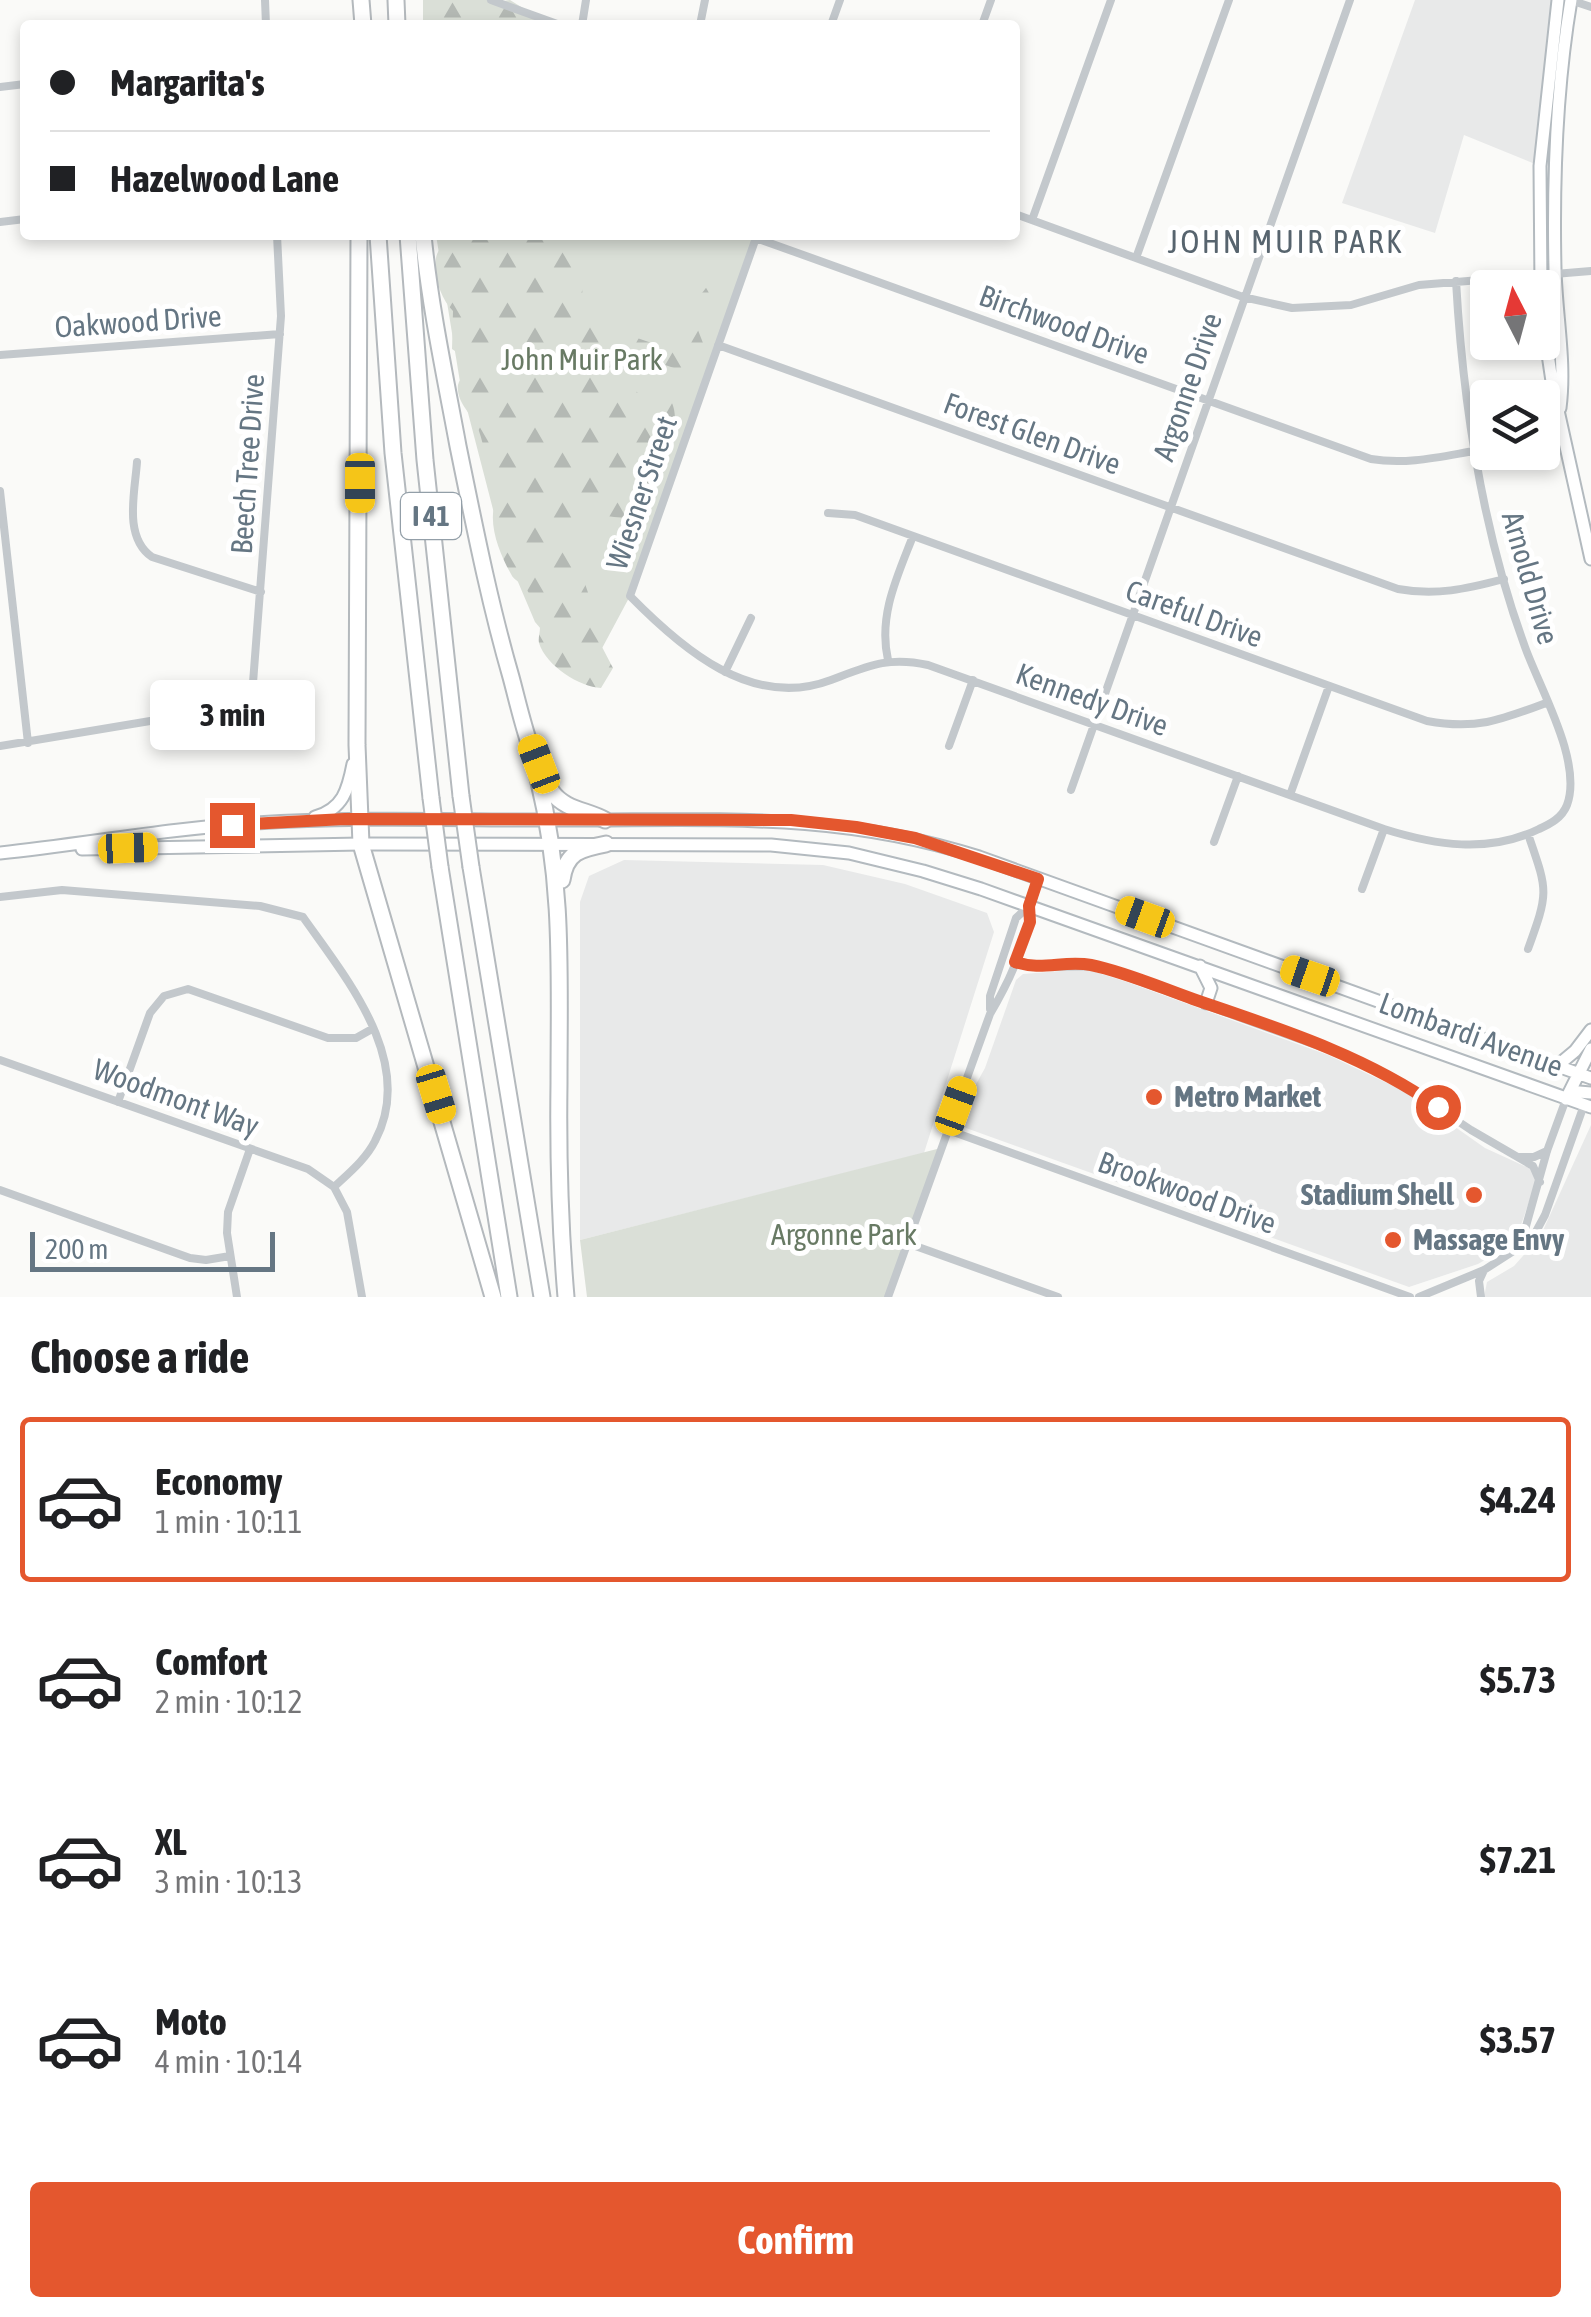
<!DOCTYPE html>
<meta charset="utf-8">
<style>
:root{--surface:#fff;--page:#f6f6f6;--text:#202124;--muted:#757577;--line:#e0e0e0;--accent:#e4572e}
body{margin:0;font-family:"Asap Condensed",sans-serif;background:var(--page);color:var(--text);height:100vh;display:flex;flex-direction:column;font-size:38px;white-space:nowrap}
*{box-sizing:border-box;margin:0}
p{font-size:32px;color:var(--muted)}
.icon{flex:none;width:55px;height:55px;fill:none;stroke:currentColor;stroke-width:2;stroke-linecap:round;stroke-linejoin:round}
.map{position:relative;height:1297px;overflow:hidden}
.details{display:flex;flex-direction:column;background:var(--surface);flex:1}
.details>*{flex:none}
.guide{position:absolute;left:20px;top:20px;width:1000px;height:220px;border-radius:10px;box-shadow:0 5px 15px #0003;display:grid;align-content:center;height:220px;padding:0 30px;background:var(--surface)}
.needle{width:65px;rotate:354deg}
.controls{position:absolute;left:1470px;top:270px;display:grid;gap:20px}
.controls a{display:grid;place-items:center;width:90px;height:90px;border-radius:10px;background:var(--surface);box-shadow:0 5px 15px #0003;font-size:50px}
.scale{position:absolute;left:30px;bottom:25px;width:245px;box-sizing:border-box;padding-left:10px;border:5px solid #657683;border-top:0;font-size:28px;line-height:35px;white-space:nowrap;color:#657683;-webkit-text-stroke:8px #fff;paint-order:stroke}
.end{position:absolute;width:45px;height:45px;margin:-22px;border:12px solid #e4572e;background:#fff;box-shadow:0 0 0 5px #fff}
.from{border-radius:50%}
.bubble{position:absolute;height:70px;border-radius:10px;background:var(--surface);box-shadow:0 5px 15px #0003;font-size:32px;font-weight:700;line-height:70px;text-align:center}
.car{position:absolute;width:30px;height:60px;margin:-30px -15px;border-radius:12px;box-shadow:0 0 8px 2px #0007;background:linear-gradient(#f5c518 24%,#345 0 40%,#f5c518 0 76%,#345 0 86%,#f5c518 0)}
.guide b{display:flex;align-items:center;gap:35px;height:95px;font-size:38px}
.guide b+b{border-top:2px solid var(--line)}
.guide i{width:25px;height:25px;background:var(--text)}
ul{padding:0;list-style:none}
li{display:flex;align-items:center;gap:30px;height:165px;margin:0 20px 15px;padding:0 10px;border:5px solid transparent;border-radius:10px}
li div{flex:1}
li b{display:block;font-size:38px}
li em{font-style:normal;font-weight:700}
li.selected{border-color:var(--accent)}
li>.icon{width:90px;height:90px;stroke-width:1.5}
h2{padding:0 30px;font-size:45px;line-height:120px}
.primary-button{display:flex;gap:20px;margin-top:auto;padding:20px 30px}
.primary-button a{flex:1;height:115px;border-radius:10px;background:var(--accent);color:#fff;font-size:40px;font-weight:700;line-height:115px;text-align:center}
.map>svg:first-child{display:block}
.built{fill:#e8e9e9}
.green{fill:#dadfd7}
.forest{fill:url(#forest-firs)}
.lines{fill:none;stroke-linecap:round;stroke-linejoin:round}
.secondary-casing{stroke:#b3babf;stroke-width:15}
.highway-casing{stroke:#b4b9bd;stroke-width:19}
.street{stroke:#c3c8cc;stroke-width:8}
.secondary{stroke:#fff;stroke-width:11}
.highway{stroke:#fff;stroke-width:15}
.highway-bridge-casing{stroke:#b4b9bd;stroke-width:19;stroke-linecap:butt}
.highway-bridge{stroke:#fff;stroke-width:15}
.route{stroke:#e4572e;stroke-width:12}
.poi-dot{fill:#e4572e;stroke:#fff;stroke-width:4}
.labels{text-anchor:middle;stroke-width:10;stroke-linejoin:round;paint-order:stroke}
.shield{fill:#fff;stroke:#939fa8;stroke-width:2.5}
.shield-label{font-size:28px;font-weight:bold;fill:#657683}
.street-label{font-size:30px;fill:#657683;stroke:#fff}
.park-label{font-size:30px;fill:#687a64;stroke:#fff}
.poi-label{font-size:30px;font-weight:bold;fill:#657683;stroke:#fff;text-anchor:start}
.neighbourhood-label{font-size:32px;letter-spacing:2.5px;fill:#57646e;stroke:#fff}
</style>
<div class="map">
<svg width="1591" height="1297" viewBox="0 0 1591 1297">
<defs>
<pattern id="forest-firs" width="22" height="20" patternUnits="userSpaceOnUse" patternTransform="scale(2.5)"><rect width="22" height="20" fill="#dadfd7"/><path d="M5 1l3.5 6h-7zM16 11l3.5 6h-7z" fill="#b4b9b4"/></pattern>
</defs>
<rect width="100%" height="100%" fill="#fafaf8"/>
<!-- built -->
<path class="built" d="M1415,0H1558L1540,166L1464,135L1435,233L1342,203Z
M624,860L823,865L905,884L987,913L994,932L924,1153L580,1240V902L589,876Z
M1072,970H1089L1127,982L1328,1055L1404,1091L1485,1148L1531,1169L1536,1181L1519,1231L1502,1250L1478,1264L1409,1287L966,1128L959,1120L960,1113L985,1068L1016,980L1023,974Z
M1591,1125V1297H1484L1487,1282L1514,1266L1540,1237Z"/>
<!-- green -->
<path class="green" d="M423,0H491L560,25H423Z
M436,235H757L630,596L585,680L535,622L502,544L460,382Z
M941,1148L886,1297H587L580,1240Z"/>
<!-- forest -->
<path class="forest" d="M437,0H479L481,4L510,0L550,25H441Z
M443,235H560C569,260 588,279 581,306L597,311V321L608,328L678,352L683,349C681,322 693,304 709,284L715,285L720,292L717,316L712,323L694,320L703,343L692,381L681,401L673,397L677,369L644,358L634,371L631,385L643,399L669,398C689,424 653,488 643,517L628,519L586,513L575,522L568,534L596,616L590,624L613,668L601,688C580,687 546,666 539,643C538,638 540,633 540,627C539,617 533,599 527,590C523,583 514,581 511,574C499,553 486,520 497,498C488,475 486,450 478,428C472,414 456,403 458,385C460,377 468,371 473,367L470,361L452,349L453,311C441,299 433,276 436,258C438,247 445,247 443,235Z"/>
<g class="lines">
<!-- secondary casing -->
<g class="secondary-casing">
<path id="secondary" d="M1541,288L1540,166L1558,0
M1542,314L1553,388L1591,559
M1560,408C1566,362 1556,315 1555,269C1553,179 1556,89 1571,0
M315,817C343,809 348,790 353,764
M82,849L361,844L771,845L849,853L923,871L981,889L1591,1107
M0,853C85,844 170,828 256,823C364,816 473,821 581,820C722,820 842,813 979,857L1591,1078
M1200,966L1211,988L1206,1003
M1557,1066L1575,1051L1591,1030
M1567,1098L1579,1092L1591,1093
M1566,1099L1591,1049"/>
</g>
<!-- highway casing -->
<g class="highway-casing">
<path id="highway" d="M361,0L363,25
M396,0L397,25
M359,235L357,745L361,844L493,1297
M378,235L393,453L431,798
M408,235L425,460L461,796
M423,235C430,306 445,376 458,446C474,524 489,601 511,677C521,714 530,760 552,792C565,810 587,810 605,820
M538,778C564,885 559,975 559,1083C558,1154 560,1226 566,1297
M440,867L509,1297
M471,867L542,1297
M562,880C566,852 580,849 606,844"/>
</g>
<!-- street -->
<path class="street" d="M265,0L266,25
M491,0L560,25
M1570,0L1591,7
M582,25L586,0
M700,25L705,0
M831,25L840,0
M982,25L991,0
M0,87L25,84
M1015,214L1243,297L1292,308L1351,305L1419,285L1591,271
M1032,220L1111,0
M0,222L25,219
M757,235L630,596C682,649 752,710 831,680C868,666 888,656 928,665L1384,829C1435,845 1488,854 1539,829C1550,824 1562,818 1567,805C1583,762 1540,689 1525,647C1482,530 1463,405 1456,281
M756,238L1371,459C1406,465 1439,457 1474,451
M1136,258L1229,0
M718,345L1398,589C1436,596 1466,589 1504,579
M0,355L280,334
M137,462C135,492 123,537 152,557L261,592
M0,491L28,743
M828,513L855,515L1427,721C1476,730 1501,720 1546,703
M888,660C878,616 897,577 913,536
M725,672L751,618
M0,746L240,706L252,696L281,316L277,235
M949,746L973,680
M1071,790L1350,0
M1290,795L1329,686
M1528,834C1548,892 1549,891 1528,949
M1214,842L1238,776
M1362,889L1384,829
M0,897L62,890L260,906L303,917C346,978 417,1062 375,1141C366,1159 349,1173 334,1187
M1015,962C1046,973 1077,961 1108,970L1363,1062L1392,1077L1471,1130L1533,1166L1540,1182
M990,1009V996L1016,918L1029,906
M0,1060L308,1169L334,1187L347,1212L362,1297
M118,1102L150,1013L164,996L188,989L328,1038H356L372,1029
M948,1130L1410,1297
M1519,1157H1534L1547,1151
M0,1190L190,1258L206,1260L230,1256
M907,1243L1058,1297
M1521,1244L1547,1151L1566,1099
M237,1297L227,1233L228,1212L250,1149
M888,1297L990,1014C1006,987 1021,956 1028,925C1032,910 1033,895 1038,879
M1419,1297L1484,1270L1532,1239L1545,1215L1584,1105
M1481,1297L1479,1281L1484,1270"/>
<!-- secondary -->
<use href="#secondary" class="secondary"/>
<!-- highway -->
<use href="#highway" class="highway"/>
<!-- highway-bridge casing -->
<g class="highway-bridge-casing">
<path id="highway-bridge" d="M461,796L471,867
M431,798L440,867"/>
</g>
<!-- highway-bridge -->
<use href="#highway-bridge" class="highway-bridge"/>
</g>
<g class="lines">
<!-- route -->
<path class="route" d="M232,825L345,819L791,820L856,827L915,838L1038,879L1029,906L1030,922L1015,962C1041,971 1065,960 1091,965C1125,972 1159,987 1193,999C1278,1028 1364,1055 1438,1107"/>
</g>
<!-- markers -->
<g class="poi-dot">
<circle cx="1154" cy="1097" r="10"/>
<circle cx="1474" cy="1195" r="10"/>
<circle cx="1393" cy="1240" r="10"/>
</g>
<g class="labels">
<!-- shield labels -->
<rect class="shield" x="401" y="493" width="60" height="46" rx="8"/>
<g class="shield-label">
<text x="431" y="526">I 41</text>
</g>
<!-- street labels -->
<g class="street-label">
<text transform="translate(138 322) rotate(-4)" y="10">Oakwood Drive</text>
<text transform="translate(1064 325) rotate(20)" y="10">Birchwood Drive</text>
<text transform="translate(1188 387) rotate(-71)" y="10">Argonne Drive</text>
<text transform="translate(1032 434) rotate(20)" y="10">Forest Glen Drive</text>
<text transform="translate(248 464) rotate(-86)" y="10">Beech Tree Drive</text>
<text transform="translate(642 493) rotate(-71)" y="10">Wiesner Street</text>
<text transform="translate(1530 578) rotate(74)" y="10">Arnold Drive</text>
<text transform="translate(1194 614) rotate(20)" y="10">Careful Drive</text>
<text transform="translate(1092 700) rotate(20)" y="10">Kennedy Drive</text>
<text transform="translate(1471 1035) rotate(20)" y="10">Lombardi Avenue</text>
<text transform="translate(176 1098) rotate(20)" y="10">Woodmont Way</text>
<text transform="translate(1187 1193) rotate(20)" y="10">Brookwood Drive</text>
</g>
<!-- park labels -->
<g class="park-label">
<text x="582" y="370">John Muir Park</text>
<text x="844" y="1245">Argonne Park</text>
</g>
<!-- poi labels -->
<g class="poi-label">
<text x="1174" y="1107">Metro Market</text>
<text x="1454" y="1205" text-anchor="end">Stadium Shell</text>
<text x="1413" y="1250">Massage Envy</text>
</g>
<!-- neighbourhood labels -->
<g class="neighbourhood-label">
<text x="1286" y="253">JOHN MUIR PARK</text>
</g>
</g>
</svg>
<div class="controls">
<a><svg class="needle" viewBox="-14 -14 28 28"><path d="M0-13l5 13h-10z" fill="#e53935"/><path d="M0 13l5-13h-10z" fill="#757577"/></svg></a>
<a><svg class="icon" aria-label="layers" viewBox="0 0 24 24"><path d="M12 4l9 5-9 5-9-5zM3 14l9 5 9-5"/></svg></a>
</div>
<div class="scale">200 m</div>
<i class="end from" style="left:1438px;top:1107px"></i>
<i class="end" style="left:232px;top:825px"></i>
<div class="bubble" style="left:150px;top:680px;width:165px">3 min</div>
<i class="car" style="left:360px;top:483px;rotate:180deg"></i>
<i class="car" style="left:539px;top:764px;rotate:339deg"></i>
<i class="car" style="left:128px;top:848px;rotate:88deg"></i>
<i class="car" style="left:1145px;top:917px;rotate:290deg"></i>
<i class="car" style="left:1310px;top:976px;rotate:289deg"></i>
<i class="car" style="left:436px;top:1094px;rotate:163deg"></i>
<i class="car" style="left:956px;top:1106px;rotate:20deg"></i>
<div class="guide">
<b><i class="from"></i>Margarita's</b>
<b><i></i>Hazelwood Lane</b>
</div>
</div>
<section class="details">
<h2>Choose a ride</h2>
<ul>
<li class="selected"><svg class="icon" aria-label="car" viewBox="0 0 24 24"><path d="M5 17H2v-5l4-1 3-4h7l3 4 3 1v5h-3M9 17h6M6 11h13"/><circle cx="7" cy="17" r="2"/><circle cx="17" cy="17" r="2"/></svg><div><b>Economy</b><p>1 min · 10:11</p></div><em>$4.24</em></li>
<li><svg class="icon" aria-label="car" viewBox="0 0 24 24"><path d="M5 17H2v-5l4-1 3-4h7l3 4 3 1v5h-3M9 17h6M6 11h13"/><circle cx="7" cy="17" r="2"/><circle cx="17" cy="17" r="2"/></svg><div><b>Comfort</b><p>2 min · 10:12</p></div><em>$5.73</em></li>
<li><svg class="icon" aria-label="car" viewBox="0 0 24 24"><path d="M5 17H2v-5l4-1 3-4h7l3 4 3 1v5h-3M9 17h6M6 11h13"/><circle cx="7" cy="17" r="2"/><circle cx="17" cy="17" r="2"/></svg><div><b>XL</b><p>3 min · 10:13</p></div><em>$7.21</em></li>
<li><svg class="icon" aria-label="car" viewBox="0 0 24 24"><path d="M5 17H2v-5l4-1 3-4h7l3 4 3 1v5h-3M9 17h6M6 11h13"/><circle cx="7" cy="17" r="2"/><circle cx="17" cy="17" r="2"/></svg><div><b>Moto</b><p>4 min · 10:14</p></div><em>$3.57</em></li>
</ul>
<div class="primary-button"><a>Confirm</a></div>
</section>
